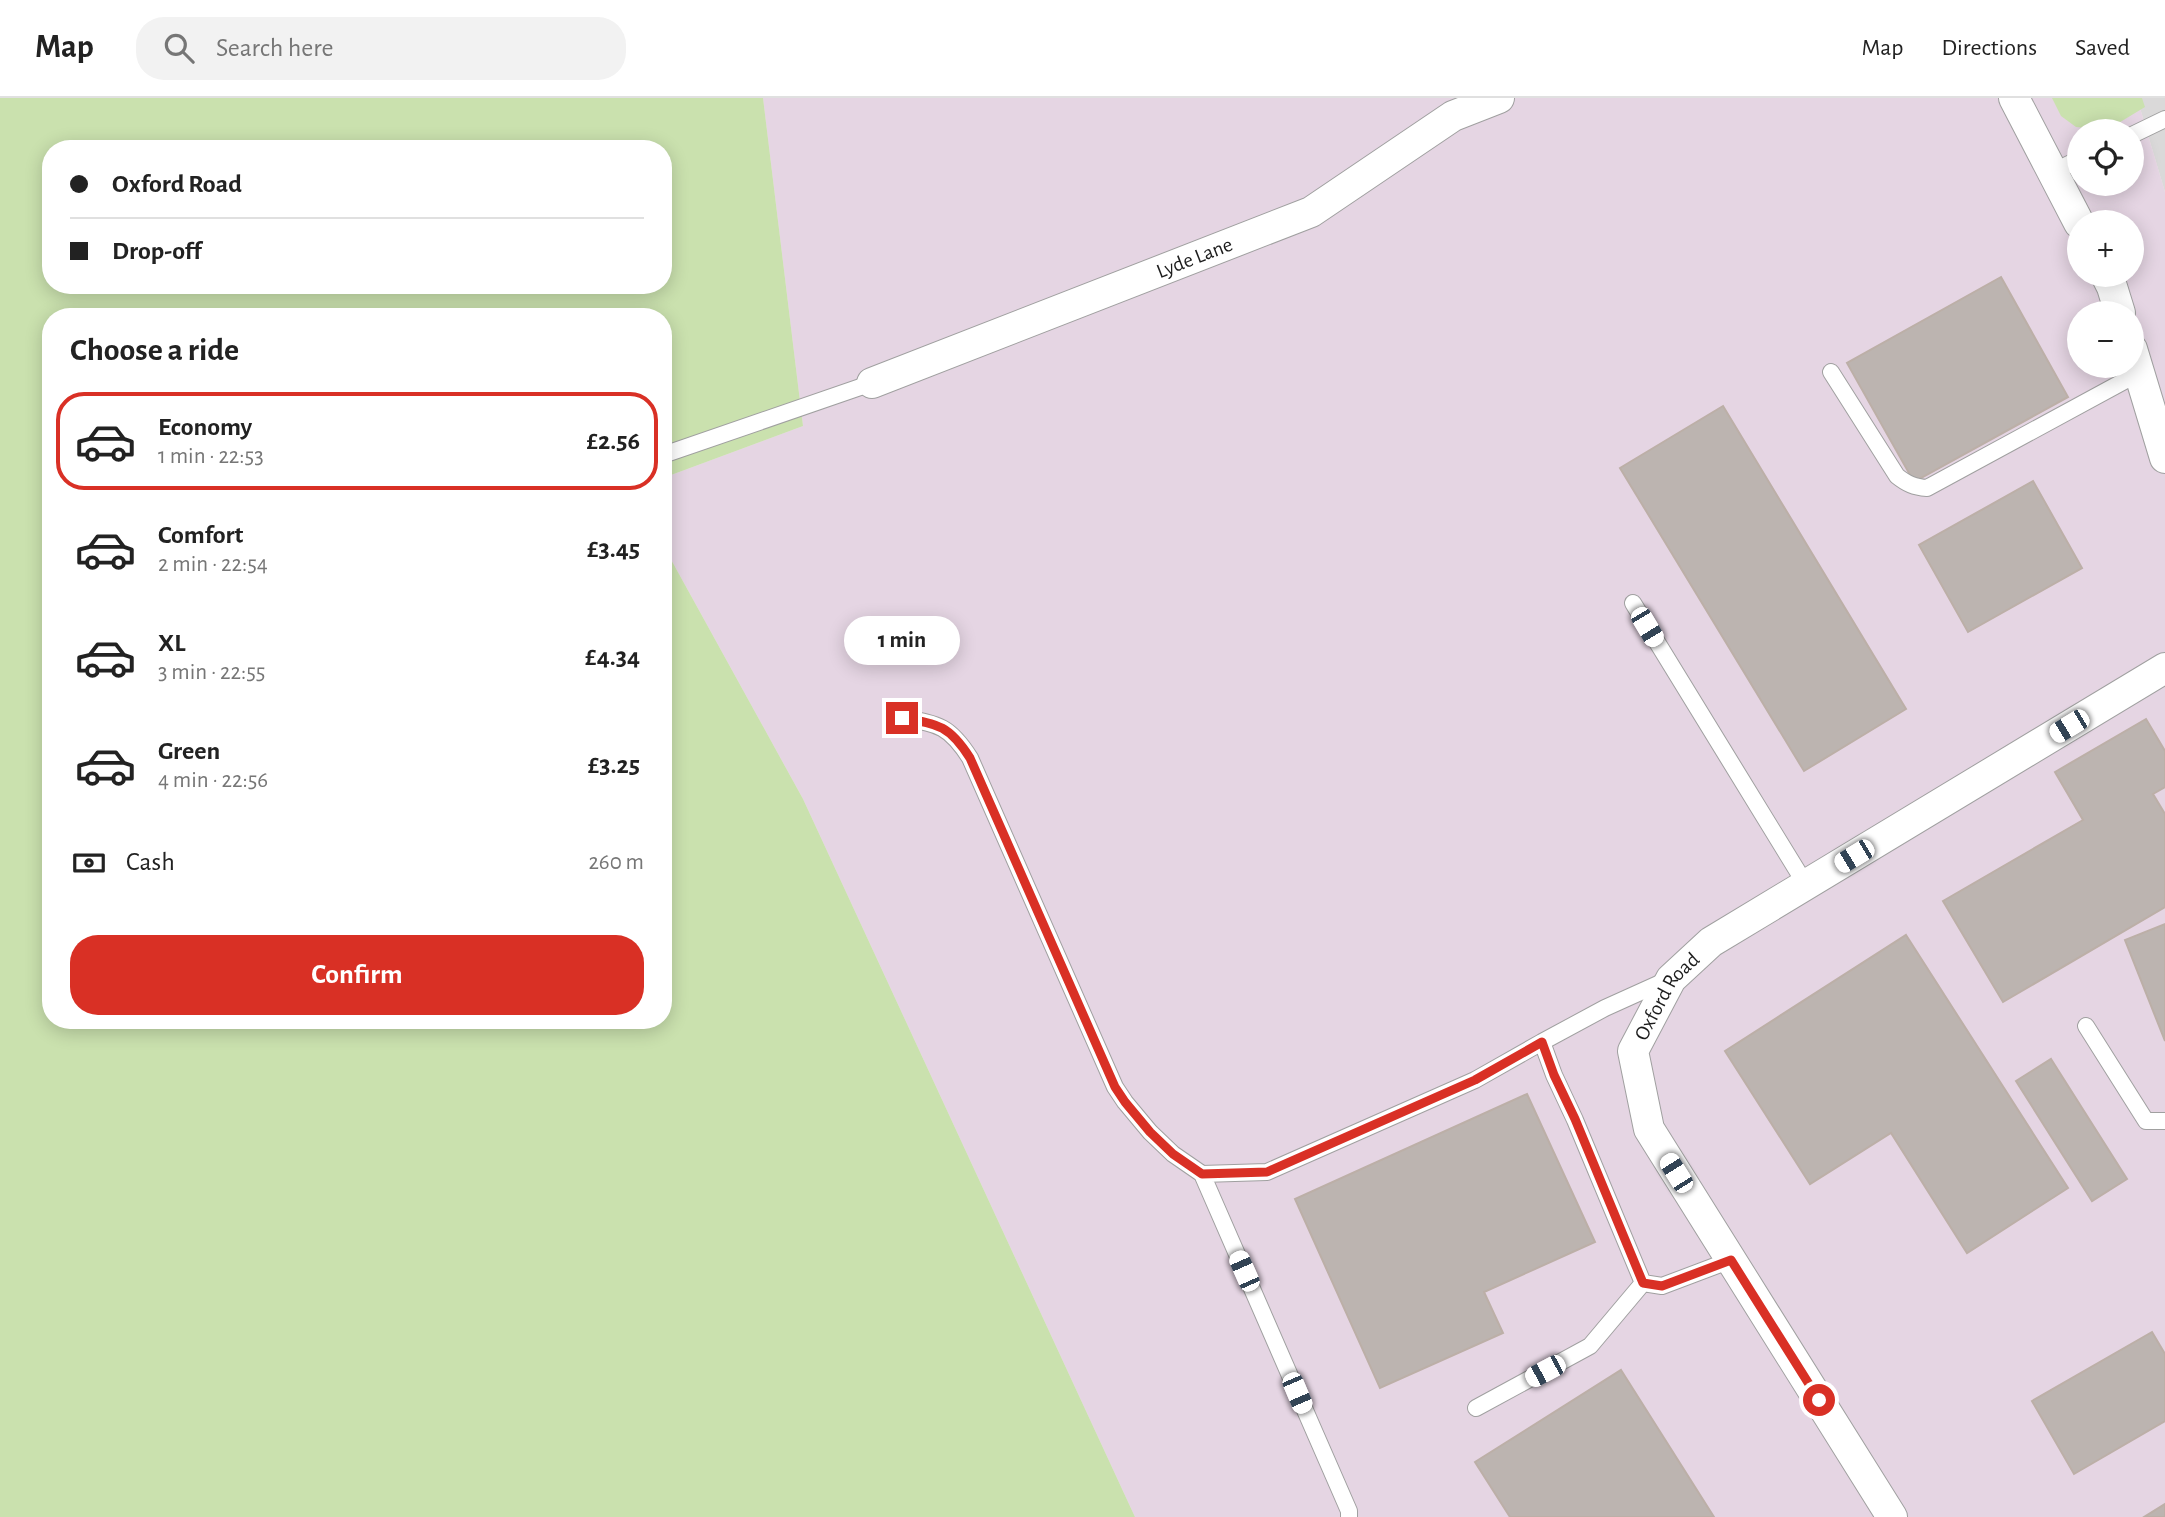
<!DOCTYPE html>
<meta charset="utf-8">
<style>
:root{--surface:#fff;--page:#f2f2f2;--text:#222;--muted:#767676;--line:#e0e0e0;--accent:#d93025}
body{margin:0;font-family:"Alegreya Sans",sans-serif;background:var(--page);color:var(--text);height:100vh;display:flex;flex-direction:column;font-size:26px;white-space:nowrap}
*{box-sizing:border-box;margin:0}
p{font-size:23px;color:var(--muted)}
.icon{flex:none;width:38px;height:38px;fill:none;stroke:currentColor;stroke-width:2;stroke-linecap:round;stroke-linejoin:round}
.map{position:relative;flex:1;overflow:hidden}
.sheet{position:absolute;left:42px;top:210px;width:630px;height:721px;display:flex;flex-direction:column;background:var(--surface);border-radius:28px;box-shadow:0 4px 18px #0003}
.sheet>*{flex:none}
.banner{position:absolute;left:42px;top:42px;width:630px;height:154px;border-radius:28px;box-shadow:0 4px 18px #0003;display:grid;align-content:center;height:154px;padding:0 28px;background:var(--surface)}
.buttons{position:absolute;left:2067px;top:21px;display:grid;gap:14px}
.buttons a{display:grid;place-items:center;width:77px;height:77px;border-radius:50%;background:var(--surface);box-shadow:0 4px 18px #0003;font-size:35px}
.end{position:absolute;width:32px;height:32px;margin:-16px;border:9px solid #d93025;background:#fff;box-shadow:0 0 0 4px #fff}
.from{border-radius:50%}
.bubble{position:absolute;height:49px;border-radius:24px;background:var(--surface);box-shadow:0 4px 18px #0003;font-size:23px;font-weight:700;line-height:49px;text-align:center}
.car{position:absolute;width:21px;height:42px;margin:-21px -10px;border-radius:9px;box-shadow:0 0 5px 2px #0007;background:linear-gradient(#fff 24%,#345 0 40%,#fff 0 76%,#345 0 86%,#fff 0)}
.banner b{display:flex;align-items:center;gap:24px;height:66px;font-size:26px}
.banner b+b{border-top:2px solid var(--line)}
.banner i{width:18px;height:18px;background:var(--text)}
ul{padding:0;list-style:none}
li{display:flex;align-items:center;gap:21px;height:98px;margin:0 14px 10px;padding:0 14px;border:4px solid transparent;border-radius:28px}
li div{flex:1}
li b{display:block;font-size:26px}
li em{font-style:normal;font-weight:700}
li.selected{border-color:var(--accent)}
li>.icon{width:63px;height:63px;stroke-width:1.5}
h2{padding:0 28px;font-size:32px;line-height:84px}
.pay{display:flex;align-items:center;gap:18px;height:77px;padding:0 28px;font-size:26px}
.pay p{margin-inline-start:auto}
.action{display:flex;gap:14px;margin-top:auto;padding:14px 28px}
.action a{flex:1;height:80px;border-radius:28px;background:var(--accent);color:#fff;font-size:28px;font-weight:700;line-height:80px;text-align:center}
header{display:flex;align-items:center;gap:42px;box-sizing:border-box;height:98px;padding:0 35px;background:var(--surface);border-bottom:2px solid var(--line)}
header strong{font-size:33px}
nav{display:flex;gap:38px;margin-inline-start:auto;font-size:24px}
.search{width:490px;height:63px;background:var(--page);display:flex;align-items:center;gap:18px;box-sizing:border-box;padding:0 24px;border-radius:28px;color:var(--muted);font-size:26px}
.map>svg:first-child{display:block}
.residential{fill:#dad9d9}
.industrial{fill:#e5d5e3;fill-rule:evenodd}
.grass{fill:#cae1ae;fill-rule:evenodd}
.building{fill:#bcb4b0;stroke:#bcafa7;stroke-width:2}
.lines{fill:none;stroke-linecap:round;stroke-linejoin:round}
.lane-casing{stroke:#a0a0a0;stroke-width:18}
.street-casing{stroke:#a0a0a0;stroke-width:32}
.lane{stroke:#fff;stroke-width:16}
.street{stroke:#fff;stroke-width:30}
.route{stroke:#d93025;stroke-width:9}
.labels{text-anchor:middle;stroke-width:5;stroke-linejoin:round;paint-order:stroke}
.street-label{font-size:21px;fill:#1c1c1c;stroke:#fff}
</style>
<header>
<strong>Map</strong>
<div class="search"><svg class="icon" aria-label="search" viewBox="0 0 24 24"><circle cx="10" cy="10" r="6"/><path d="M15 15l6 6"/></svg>Search here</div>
<nav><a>Map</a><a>Directions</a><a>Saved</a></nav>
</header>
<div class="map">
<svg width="2165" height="1419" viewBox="0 0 2165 1419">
<rect width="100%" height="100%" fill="#ece8e3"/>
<!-- residential -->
<path class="residential" d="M2137,0H2165V94Z"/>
<!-- industrial -->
<path class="industrial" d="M763,0H2137L2165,94V1419H1135L803,701L663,447V380L803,328ZM2079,33H2132V86H2079ZM2079,124H2132V177H2079ZM2079,215H2132V268H2079Z"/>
<!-- grass -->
<path class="grass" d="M0,0H763L803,328L663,380V219H51V922H663V447L803,701L1135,1419H0ZM51,51H663V187H51Z
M2052,0H2142L2145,9L2107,32L2076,29L2061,18Z"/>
<!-- building -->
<path class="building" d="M2001,179L2068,299L1914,384L1847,265Z
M1723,308L1906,611L1804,673L1620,370Z
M2033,383L2082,470L1968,534L1919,447Z
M2146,621L2165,653V689L2153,696L2165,716V809L2003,904L1943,803L2083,722L2055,674Z
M2165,826V943L2125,842Z
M1906,837L2068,1090L1967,1155L1891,1035L1810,1086L1725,953Z
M2051,961L2127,1081L2092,1103L2016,983Z
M1527,996L1595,1144L1484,1194L1503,1235L1380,1290L1295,1101Z
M2152,1234L2165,1256V1323L2074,1376L2032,1303Z
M1621,1272L1714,1419H1510L1475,1364Z
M2165,1406V1419H2144Z"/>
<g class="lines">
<!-- lane casing -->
<g class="lane-casing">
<path id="lane" d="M2132,37L2165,21
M2053,74L2079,61
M1831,274L1897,378C1907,386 1914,389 1927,390L2139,275
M663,357L872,285
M1633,505L1806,787
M902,620C938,626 949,627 970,660L1115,989L1125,1004L1150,1034L1173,1056L1202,1076L1267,1074L1475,982L1542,944
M1667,882L1605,910L1542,944L1554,977L1575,1022L1643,1185L1662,1188L1731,1162
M2086,928L2146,1023H2165
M1202,1076L1349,1413V1419
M1476,1310L1590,1248L1643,1185"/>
</g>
<!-- street casing -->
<g class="street-casing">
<g id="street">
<path d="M2014,0L2079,125"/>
<path d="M2106,177L2112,189L2120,215"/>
<path d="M2132,251L2165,360"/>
<path id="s1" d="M872,285L1311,114L1453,18L1499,0"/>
<path id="s2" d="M1892,1419L1649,1031L1633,953L1671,881L1711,844L2165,570"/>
</g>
</g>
<!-- lane -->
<use href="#lane" class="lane"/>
<!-- street -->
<use href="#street" class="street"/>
</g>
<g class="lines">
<!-- route -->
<path class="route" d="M902,620C938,626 949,627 970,660L1115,989L1125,1004L1150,1034L1173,1056L1202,1076L1267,1074L1475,982L1542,944L1554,977L1575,1021L1643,1185L1662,1188L1731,1162L1819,1302"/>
</g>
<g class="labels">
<!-- street labels -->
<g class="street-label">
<text dy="7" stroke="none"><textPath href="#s1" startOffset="346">Lyde Lane</textPath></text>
<text dy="7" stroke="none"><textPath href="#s2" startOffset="602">Oxford Road</textPath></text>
</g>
</g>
</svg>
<div class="buttons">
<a><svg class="icon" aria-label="locate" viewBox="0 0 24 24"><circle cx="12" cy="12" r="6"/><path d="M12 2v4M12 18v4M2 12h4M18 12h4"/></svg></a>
<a>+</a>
<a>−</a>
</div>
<i class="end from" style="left:1819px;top:1302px"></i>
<i class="end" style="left:902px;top:620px"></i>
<div class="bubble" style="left:844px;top:518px;width:116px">1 min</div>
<i class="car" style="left:1647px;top:529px;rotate:149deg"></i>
<i class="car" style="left:2069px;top:628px;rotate:239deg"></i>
<i class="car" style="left:1854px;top:758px;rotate:239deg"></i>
<i class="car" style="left:1676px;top:1075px;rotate:328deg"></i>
<i class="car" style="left:1244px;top:1173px;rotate:336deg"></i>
<i class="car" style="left:1545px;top:1273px;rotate:242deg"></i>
<i class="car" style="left:1297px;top:1295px;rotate:157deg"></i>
<div class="banner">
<b><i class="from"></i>Oxford Road</b>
<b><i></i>Drop-off</b>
</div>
<section class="sheet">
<h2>Choose a ride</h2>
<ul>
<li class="selected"><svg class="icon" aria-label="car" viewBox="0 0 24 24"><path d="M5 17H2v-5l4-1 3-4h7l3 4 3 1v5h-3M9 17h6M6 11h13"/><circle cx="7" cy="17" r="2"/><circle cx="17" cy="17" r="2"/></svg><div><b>Economy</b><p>1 min · 22:53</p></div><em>£2.56</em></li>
<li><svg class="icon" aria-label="car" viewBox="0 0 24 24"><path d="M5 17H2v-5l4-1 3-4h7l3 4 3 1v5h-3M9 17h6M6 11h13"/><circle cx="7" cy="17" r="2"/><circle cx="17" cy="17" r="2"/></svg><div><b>Comfort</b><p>2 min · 22:54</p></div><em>£3.45</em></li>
<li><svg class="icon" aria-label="car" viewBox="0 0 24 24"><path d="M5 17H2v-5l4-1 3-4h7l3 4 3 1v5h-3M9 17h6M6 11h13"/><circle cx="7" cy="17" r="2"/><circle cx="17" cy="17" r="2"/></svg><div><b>XL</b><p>3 min · 22:55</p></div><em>£4.34</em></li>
<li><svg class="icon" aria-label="car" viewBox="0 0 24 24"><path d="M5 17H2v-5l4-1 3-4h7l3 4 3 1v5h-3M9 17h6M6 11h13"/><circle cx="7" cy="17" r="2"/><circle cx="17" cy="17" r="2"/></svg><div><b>Green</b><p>4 min · 22:56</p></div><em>£3.25</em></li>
</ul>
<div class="pay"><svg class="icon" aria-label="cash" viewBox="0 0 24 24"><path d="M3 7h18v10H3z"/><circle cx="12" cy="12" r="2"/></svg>Cash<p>260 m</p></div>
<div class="action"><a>Confirm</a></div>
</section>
</div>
